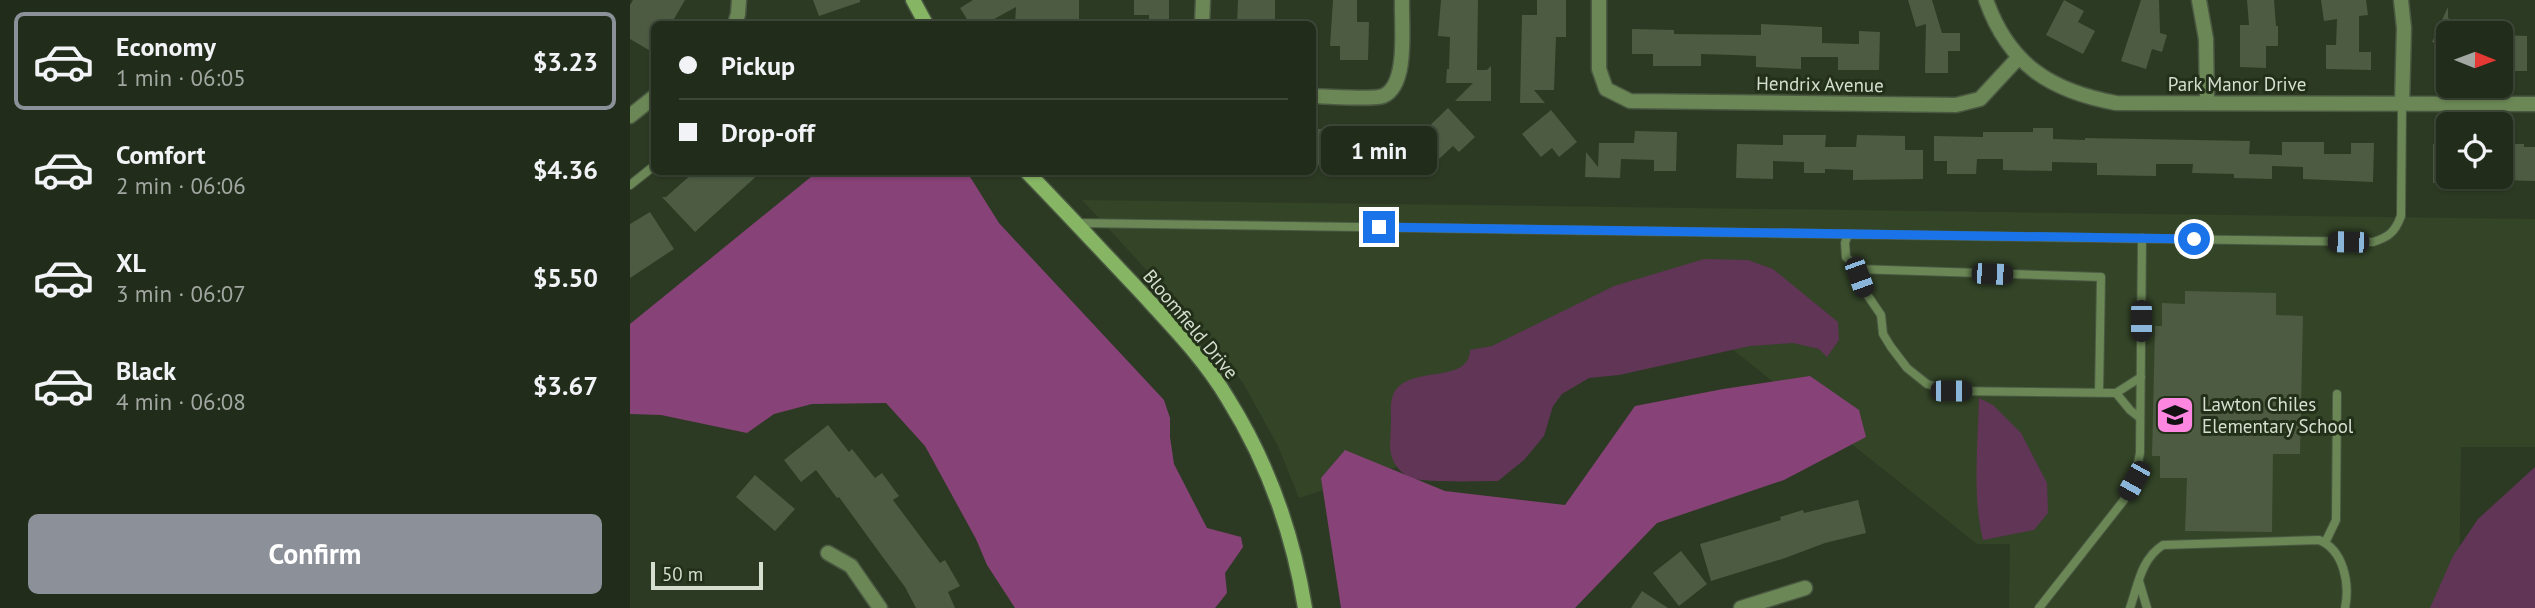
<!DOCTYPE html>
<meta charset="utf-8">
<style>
:root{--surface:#212c1a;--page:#293423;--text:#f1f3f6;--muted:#a2a7a2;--line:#3e4839;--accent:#8c9099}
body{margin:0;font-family:"PT Sans",sans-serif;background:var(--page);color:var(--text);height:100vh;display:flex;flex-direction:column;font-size:26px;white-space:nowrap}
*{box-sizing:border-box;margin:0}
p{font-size:23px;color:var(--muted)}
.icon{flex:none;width:38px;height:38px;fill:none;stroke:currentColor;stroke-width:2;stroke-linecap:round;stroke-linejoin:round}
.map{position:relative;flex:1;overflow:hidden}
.sheet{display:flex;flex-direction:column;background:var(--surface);width:630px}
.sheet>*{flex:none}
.banner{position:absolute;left:21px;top:21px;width:665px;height:154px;border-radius:10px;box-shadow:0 2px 5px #0004,0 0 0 2px var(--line);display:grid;align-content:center;height:154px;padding:0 28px;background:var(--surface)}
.needle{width:46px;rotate:91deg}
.tools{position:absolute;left:1806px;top:21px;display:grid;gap:14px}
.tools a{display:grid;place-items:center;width:77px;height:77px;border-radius:10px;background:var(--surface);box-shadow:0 2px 5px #0004,0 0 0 2px var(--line);font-size:35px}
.scale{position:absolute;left:21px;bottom:18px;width:112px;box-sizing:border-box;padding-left:7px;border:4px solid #d5decf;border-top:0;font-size:19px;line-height:24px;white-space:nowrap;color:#d5decf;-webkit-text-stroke:5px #233019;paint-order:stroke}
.end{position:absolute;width:32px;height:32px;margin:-16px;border:9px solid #1a73e8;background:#fff;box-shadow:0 0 0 4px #fff}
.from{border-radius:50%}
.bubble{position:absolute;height:49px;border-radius:10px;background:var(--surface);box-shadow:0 2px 5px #0004,0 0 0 2px var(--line);font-size:23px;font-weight:700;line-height:49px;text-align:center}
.car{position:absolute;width:21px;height:42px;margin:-21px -10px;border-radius:9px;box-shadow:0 0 5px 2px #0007;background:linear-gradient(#222 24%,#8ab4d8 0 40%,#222 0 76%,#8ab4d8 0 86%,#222 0)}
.banner b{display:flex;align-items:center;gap:24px;height:66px;font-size:26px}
.banner b+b{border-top:2px solid var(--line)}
.banner i{width:18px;height:18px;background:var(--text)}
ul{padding:12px 0 0;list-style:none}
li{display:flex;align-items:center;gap:21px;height:98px;margin:0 14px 10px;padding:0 14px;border:4px solid transparent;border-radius:10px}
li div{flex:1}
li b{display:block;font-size:26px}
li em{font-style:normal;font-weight:700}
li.selected{border-color:var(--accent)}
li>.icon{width:63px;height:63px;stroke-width:1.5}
.button{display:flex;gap:14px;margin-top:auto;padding:14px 28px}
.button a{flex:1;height:80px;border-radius:10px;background:var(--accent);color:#fff;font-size:28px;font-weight:700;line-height:80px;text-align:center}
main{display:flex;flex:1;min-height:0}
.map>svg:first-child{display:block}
.built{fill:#334427}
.green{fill:#603556}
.water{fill:#874277}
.building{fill:#4c5b42}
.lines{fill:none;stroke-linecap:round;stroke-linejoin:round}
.lane-casing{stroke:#4a5842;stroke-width:10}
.street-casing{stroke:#4a5842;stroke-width:17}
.secondary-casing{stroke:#4a5842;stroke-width:17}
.lane{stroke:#6a8755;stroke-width:8}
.street{stroke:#6a8755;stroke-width:14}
.secondary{stroke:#86b564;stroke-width:14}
.route{stroke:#1a73e8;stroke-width:9}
.labels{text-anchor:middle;stroke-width:6;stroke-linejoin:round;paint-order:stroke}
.street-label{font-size:19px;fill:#d5decf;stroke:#233019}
.poi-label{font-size:19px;fill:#d5decf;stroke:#233019;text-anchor:start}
</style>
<main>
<section class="sheet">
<ul>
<li class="selected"><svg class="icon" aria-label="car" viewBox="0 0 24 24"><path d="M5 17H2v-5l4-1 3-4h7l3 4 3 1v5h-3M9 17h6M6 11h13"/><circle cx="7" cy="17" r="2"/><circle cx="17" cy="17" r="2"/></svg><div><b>Economy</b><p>1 min · 06:05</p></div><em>$3.23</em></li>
<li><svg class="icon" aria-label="car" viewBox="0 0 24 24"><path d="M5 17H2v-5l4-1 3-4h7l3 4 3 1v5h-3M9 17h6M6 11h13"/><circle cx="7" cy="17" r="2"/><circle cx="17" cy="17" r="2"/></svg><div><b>Comfort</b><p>2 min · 06:06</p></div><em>$4.36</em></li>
<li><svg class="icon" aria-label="car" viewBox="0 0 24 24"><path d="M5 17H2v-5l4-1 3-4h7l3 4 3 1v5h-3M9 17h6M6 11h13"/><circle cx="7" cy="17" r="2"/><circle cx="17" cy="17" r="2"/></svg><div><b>XL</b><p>3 min · 06:07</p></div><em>$5.50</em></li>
<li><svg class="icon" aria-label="car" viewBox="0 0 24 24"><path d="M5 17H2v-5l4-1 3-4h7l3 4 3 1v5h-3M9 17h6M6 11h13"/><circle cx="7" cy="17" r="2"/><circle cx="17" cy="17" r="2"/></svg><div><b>Black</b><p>4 min · 06:08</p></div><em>$3.67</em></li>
</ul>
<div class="button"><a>Confirm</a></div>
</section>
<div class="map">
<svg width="1905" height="608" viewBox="0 0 1905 608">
<rect width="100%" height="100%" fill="#2c3a23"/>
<!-- built -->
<path class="built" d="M452,200L1905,219V447H1831L1829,608H1379L1380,544H1347L1092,341L888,388L786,461L669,498L648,446L613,383L581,340Z"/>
<!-- green -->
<path class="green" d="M1074,259L1118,260L1143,269L1208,322L1209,340L1197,357L1189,349L1163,343L1120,346L989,375L959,378L932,394L923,406L914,436L894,460L868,481C849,481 797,483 781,478C772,474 763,465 761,454C759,445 761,432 761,422C761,413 760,402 763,395C777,363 839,386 840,350L862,346L984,286Z
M1349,398L1363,405L1391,433L1417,483L1418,513L1404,530L1353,540C1342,495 1348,444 1349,398Z
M1905,467V608H1800L1823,556L1848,519Z"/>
<!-- water -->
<path class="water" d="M187,172H337L369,223L534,400L540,418V437L544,464L577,528L611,537L613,547L595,573L597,593L585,608H385L357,565L346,539L295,446L256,403L182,404L144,414L117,433L31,415L0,414V324Z
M1180,376L1229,410L1236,437L1154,480L1027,523L945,608H711L691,478L715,450L815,491L935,505L1005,406L1093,389Z"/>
<!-- building -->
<path class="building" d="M3,0H55L41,24H24V53L0,39V5Z
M183,0H230V2L189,16Z
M343,0H449V24H385L386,7L355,24H340L330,8Z
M504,0H539V24H519V15H504Z
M608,0H645V24H607Z
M703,0H727V22H739L738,60H710V46H700Z
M811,0H848L847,70H857L861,66V101H825L843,83H816L817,69H819L820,37L808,36Z
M907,0H936V37H926L924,90H904L915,103H890L892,15H907Z
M1278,0H1302L1312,33H1330V51H1318V73H1295L1296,24L1286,27Z
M1434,0L1454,11L1448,22L1465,31L1453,54L1416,35Z
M1511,0H1529L1530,33L1537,35L1532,52L1522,49L1516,69L1491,61Z
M1617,0H1644L1646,26H1648V46H1636V68L1610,67V25H1619Z
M1691,0H1736L1738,15L1729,16V52H1741V70L1696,69V45H1706L1707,19L1694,21Z
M1818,7V18L1850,33H1818V49L1802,42Z
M1131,24L1192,27V43L1229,44V31L1250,32L1249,70H1208V57H1171V69L1126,67V56L1103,55L1071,54V66H1023V54H1002V29L1044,30V34L1131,35Z
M1871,35L1897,36V71H1877V59H1871Z
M818,108L845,137L829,152L823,146L809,159L788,137Z
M921,110L947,142L929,157L922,148L911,157L892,134Z
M1403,128H1423V139L1455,140V138L1620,141L1619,154L1652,155V142H1694V154H1721V143H1744L1743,182L1673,179V167L1642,166V179L1604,178V174L1562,173L1563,164H1526V176L1467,175V163L1422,162V171L1373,170V159H1347L1346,174H1317V161H1304V136L1353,137V132H1403Z
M682,129H712V142L782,140L781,169L682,165Z
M1005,131L1047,132L1046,171H1024V160L991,159L990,178L955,177L956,152L968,167L969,143H1004Z
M1153,135H1196L1195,147H1226L1227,135L1275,136V150H1293V179L1223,180V170L1195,169V173H1174V162L1143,161V179L1106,178L1107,144L1153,145Z
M1803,144L1818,145V184L1803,183Z
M1871,144H1894V147H1905V181L1871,180Z
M64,172H131L65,232L32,197H36Z
M20,212L44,249L0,278V224Z
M1555,291L1646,293V315L1673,316L1670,454H1643L1642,532L1555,531L1557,478H1530V456H1522L1525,326H1532V303L1555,304Z
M198,425L219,452L222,449L245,478L252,473L269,496L263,500L310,563L315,560L330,586L318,592L325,608H286L275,587L249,552L209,497L207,498L186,470L171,482L154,460Z
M125,475L165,509L145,531L106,497Z
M1228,500L1236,533L1195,543L1155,558L1081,581L1070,544L1151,520L1150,517L1173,510L1174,513Z
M1051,551L1077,584L1049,606L1023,573Z
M1012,591L1038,608H1001Z"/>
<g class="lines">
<!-- lane casing -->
<g class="lane-casing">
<path id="lane" d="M0,185L24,166
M447,223L1743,242C1759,237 1765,232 1771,216L1772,104
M1218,234L1215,243L1216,257L1224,265L1234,290L1251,315L1253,334L1261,347L1277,368L1297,384L1321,391L1486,393L1511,377
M1226,269L1471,277L1469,393
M1486,393L1500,410L1510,418
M1695,543L1706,520L1707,394
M1509,581L1517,608
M1409,608L1494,500L1504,481L1510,453L1512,238
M1500,608C1508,585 1511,559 1533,545L1689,540C1714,550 1720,584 1715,608"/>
</g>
<!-- street casing -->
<g class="street-casing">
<path id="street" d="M969,0V69L976,89L1000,101L1326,105L1350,99L1388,58
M1356,0C1379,65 1421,91 1486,103L1905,104
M1569,0L1576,39L1577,102
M1771,0L1774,28L1772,104
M105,24L108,14L109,0
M572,24L573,0
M682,96C696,96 743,100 753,96C779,85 771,25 772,0
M0,116L24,97
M198,553L221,566L250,608
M1111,608L1175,588"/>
</g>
<!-- secondary casing -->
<g class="secondary-casing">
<path id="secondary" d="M283,0L296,24
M397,172C434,210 470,249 507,288C539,323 574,358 598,399C638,463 663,534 675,608"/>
</g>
<!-- lane -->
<use href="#lane" class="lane"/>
<!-- street -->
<use href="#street" class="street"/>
<!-- secondary -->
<use href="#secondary" class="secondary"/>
</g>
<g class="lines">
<!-- route -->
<path class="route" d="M749,227L1564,239"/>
</g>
<!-- icons -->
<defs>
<g id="school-square" transform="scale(2.0125)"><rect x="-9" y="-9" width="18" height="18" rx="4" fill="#fd86e1" stroke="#233019"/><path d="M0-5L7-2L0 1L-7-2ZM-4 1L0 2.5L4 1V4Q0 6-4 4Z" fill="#111"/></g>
</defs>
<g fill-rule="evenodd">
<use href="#school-square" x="1545" y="415"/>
</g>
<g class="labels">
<!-- street labels -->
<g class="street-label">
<text transform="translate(1190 84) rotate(1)" y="7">Hendrix Avenue</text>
<text x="1607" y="91">Park Manor Drive</text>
<text transform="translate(561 324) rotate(50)" y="7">Bloomfield Drive</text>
</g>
<!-- poi labels -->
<g class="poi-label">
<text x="1572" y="411">Lawton Chiles<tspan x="1572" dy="22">Elementary School</tspan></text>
</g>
</g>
</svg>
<div class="tools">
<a><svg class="needle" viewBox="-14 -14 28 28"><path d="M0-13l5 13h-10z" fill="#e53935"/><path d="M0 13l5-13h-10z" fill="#a2a7a2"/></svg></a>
<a><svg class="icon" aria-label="locate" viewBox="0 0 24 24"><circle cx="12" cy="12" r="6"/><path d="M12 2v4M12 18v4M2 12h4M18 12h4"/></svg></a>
</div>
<div class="scale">50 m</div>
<i class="end from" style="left:1564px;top:239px"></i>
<i class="end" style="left:749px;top:227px"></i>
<div class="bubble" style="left:691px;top:126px;width:116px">1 min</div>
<i class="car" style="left:1718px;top:242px;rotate:271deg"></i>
<i class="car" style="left:1362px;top:274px;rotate:92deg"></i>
<i class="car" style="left:1229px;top:277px;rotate:160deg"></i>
<i class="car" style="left:1511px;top:321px;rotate:180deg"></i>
<i class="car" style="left:1321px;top:391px;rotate:90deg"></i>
<i class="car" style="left:1504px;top:481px;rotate:209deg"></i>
<div class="banner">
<b><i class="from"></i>Pickup</b>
<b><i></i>Drop-off</b>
</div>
</div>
</main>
